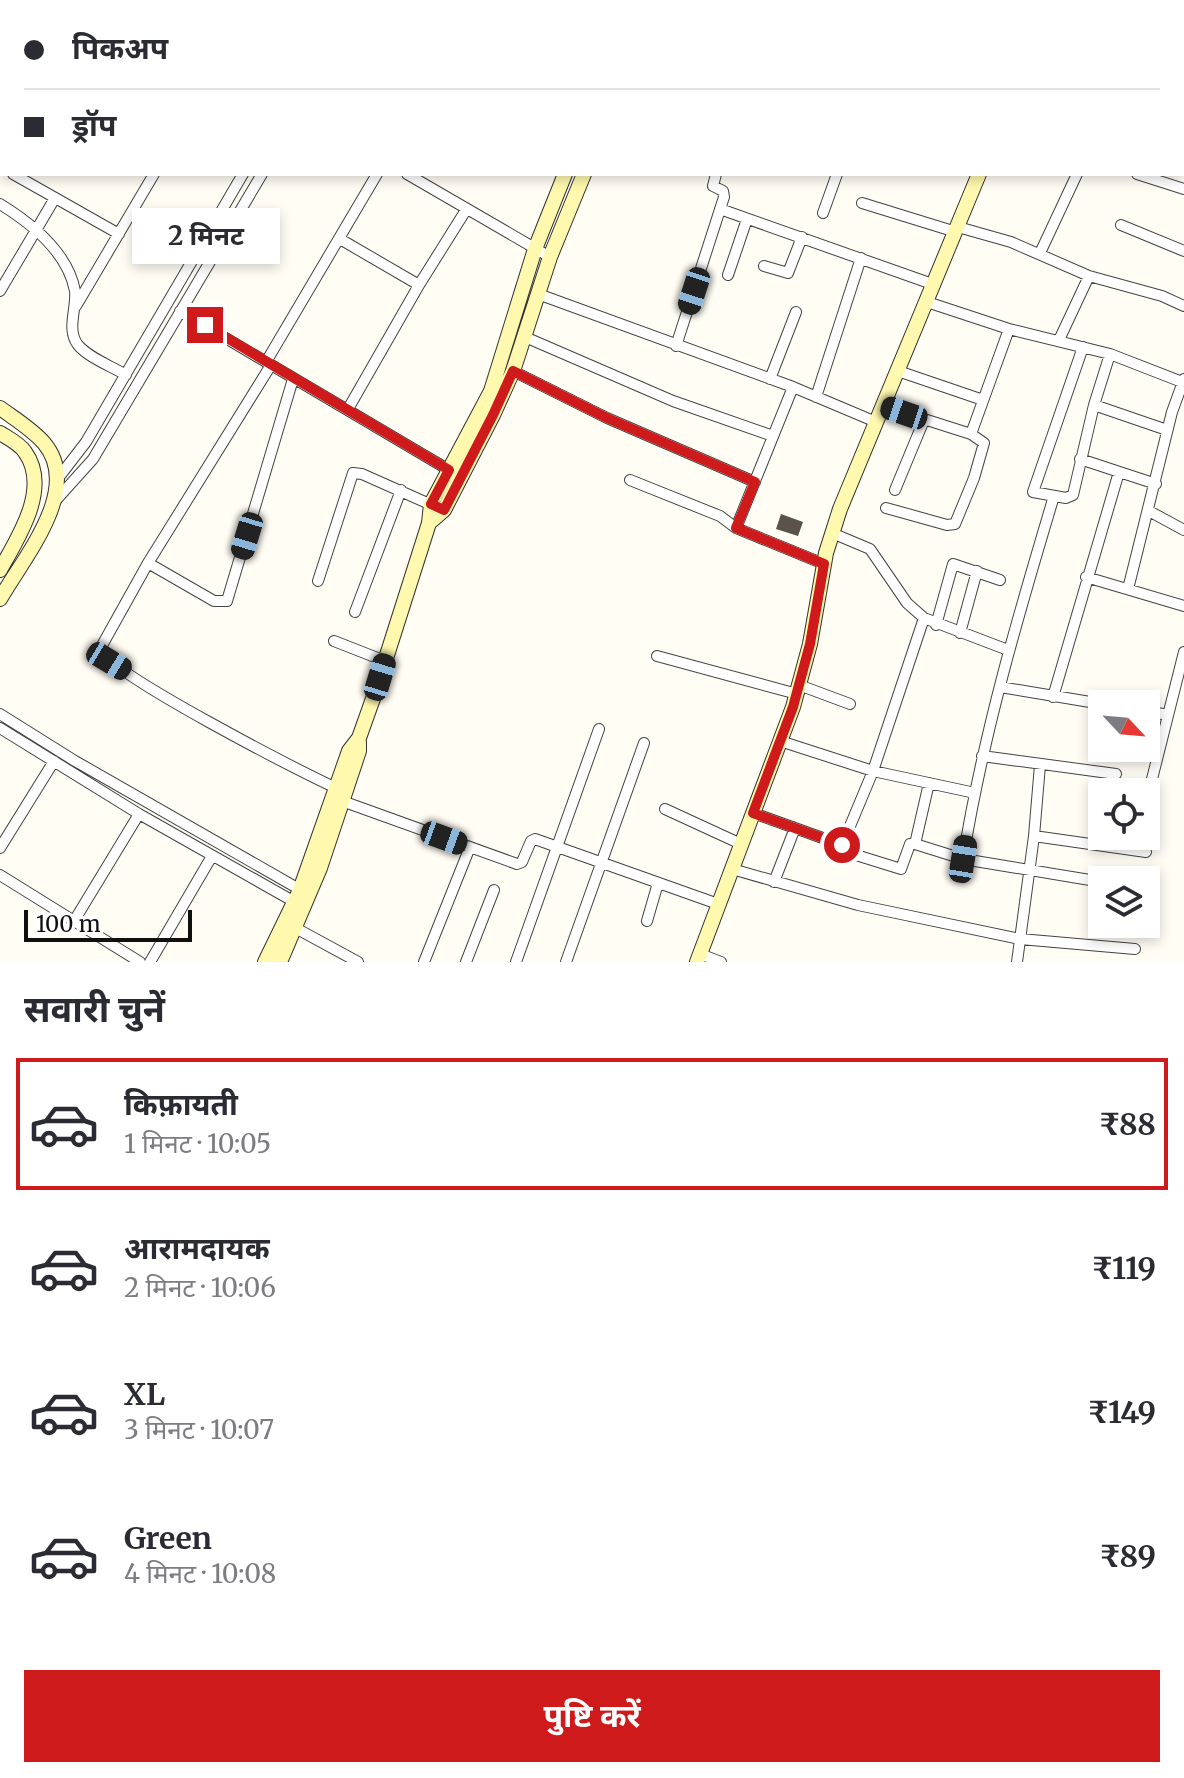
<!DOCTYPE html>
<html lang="hi">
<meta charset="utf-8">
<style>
:root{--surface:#fff;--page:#f2f2f3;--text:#2b2b33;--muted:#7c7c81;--line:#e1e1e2;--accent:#cf1a1c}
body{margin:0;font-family:Merriweather,"Noto Sans Devanagari",serif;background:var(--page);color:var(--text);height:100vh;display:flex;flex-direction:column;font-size:30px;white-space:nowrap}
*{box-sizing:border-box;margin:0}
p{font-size:26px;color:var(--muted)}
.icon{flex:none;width:44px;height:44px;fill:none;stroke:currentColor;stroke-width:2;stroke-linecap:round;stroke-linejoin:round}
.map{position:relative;height:962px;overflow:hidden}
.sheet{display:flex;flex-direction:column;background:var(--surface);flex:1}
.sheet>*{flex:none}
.hud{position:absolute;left:0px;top:0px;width:1184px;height:176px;box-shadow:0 4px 12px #0003;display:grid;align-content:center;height:176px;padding:0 24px;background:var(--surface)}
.needle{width:52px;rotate:116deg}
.buttons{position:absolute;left:1088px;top:690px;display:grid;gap:16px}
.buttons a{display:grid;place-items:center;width:72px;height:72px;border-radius:0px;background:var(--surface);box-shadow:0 4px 12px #0003;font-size:40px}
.scale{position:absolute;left:24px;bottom:20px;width:168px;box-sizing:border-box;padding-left:8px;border:4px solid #101010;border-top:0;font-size:22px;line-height:28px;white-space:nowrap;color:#101010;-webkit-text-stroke:6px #fff;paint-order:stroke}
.end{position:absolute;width:36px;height:36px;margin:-18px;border:10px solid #cf1a1c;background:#fff;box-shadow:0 0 0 4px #fff}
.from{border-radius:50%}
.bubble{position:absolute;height:56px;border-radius:0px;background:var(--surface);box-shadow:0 4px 12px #0003;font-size:26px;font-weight:700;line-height:56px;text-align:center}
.car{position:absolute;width:24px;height:48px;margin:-24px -12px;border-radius:10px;box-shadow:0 0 6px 2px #0007;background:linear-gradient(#222 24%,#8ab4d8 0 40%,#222 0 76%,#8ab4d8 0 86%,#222 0)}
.hud b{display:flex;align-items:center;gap:28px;height:76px;font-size:30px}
.hud b+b{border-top:2px solid var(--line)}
.hud i{width:20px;height:20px;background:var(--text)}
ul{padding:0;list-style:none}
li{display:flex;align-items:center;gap:24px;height:132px;margin:0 16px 12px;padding:0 8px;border:4px solid transparent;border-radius:0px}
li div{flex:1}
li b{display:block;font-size:30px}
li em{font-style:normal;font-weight:700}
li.current{border-color:var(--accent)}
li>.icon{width:72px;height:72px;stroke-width:1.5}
h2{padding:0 24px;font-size:36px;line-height:96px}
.primary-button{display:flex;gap:16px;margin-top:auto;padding:16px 24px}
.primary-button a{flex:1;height:92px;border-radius:0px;background:var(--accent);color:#fff;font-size:32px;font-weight:700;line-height:92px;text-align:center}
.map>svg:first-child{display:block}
.building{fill:#5a524b}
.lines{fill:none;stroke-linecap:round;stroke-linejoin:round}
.street-casing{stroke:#434343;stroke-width:12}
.secondary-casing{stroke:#323232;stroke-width:16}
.street{stroke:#fff;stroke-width:10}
.secondary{stroke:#fff9af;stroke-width:14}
.route{stroke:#cf1a1c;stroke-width:10}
</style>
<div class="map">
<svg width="1184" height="962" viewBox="0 0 1184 962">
<rect width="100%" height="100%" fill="#fffdf4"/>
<!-- building -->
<path class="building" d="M781,514L803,522L798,536L776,529Z"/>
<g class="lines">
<!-- street casing -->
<g class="street-casing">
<path id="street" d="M75,0L79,2
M320,0L324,2
M756,0L763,2
M944,0L950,2
M50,2L51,0
M110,2L112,0
M259,2L261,0
M748,2L749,0
M865,2L866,0
M1182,17L1184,12
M1182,91L1184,92
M0,95L2,91
M1182,147L1184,148
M0,167L2,168
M13,174L119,234
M407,174L550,257
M1137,174L1184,189
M862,203L956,232
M0,204C31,223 68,253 75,291C77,308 66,330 78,345C89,358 111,366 126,375
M720,209L935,285
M823,213L837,174
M1121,225L1184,251
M958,227L1011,242L1089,276L1162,296L1184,306
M340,239L419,285
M1040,253L1077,174
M764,266L788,273L802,237
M728,275L747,219
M0,291L55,198
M538,294L793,387L876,422
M927,302L1009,329L1110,354L1182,382
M76,306L154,174
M180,311L449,470
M525,337L673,401L773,436
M1059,340L1089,276
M676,346L724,197L723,191L713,186L716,174
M1083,347L1033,492L1066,498L1073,495L1094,405L1110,354
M266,362L377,174
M271,365L148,563L100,649C111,675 300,771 336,788
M513,371L607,418L755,482
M898,371L983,400
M770,379L796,312
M816,397L861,258
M1094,405L1167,430
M883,406L971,434L984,443L974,478L955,524L947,525L886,508
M348,409L419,285L466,210
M971,434L1009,329
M1080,459L1156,484
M59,477L86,442L243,174
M630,480L720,516L736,528L824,564
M895,490L924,420
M57,499L93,459L262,174
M1149,511L1184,530
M736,528L793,387
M832,533L870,549L907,603L924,618L1008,650
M148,563L214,601H227L293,379
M1086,577L1184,606
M318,581L353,473L362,474L434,506
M1128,589L1172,412L1184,379
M355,612L401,490
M936,625L953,564L1000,580
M960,633L977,571
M334,641L385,661
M657,656L797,694
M799,685L850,704
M1000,687L1102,704
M1053,697L1119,472
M1146,711L1168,715
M0,714L75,761L306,893
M0,728L139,814L300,905
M780,741L873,771L975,793
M982,756L1116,774
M929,783L915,844L963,859L1102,882
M1150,787L1184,652
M342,801L517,864L522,862L531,841L535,839L718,904
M665,809L741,844
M753,813L842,845
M1034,836L1146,852
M915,844H910L901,869L840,850L873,771L924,618
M0,848L54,761
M963,859C983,735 1018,616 1054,496
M732,869L858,905L1020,939L1135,949
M0,875L140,962
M774,882L795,828
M74,921L139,814
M647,921L658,883
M290,925L358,962
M700,954L721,962
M150,962L212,856
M424,962L470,847
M466,962L494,890
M516,962L599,729
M566,962L644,743
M1017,962L1034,836L1040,765"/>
</g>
<!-- secondary casing -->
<g class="secondary-casing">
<path id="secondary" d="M627,2L628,0
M640,2V0
M1033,2L1034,0
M0,408C15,419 32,429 44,443C83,489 24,557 0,599
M0,433C8,438 20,444 25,452C51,488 18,538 0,570
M429,523L444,510L493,415L513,371L550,257L584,174
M265,962L300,890L349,751L359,738L375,693L429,523L431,504L491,391L535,249L565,174
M280,962L320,868L359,751V742
M697,962L793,707L810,644L826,553L840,509L979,174"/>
</g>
<!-- street -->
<use href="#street" class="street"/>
<!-- secondary -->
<use href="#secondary" class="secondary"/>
</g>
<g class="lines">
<!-- route -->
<path class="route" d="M205,325L449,470L431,504L444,510L493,415L513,371L607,418L755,482L736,528L824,564L810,644L793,707L753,813L842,845"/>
</g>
</svg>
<div class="buttons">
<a><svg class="needle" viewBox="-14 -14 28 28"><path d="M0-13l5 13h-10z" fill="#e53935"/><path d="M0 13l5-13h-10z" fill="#7c7c81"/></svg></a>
<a><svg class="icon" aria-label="locate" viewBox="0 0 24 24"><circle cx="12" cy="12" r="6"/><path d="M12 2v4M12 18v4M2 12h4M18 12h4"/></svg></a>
<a><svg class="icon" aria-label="layers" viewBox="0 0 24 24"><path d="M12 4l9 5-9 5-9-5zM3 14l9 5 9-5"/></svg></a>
</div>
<div class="scale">100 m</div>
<i class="end from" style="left:842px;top:845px"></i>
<i class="end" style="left:205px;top:325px"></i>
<div class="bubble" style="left:132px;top:208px;width:148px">2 मिनट</div>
<i class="car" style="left:694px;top:291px;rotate:198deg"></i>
<i class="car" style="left:904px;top:413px;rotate:289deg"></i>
<i class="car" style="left:247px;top:536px;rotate:197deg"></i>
<i class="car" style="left:109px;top:661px;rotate:121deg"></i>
<i class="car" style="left:380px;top:677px;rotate:17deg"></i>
<i class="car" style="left:444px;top:838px;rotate:110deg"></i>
<i class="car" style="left:963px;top:859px;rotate:9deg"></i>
<div class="hud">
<b><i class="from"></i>पिकअप</b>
<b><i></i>ड्रॉप</b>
</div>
</div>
<section class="sheet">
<h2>सवारी चुनें</h2>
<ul>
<li class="current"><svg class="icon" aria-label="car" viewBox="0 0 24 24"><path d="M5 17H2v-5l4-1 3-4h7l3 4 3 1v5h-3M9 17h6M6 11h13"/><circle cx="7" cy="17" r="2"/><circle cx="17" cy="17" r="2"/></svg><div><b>किफ़ायती</b><p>1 मिनट · 10:05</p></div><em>₹88</em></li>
<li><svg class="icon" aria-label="car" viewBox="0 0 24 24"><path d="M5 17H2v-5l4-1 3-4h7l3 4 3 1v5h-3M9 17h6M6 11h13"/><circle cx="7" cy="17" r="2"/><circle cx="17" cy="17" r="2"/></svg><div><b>आरामदायक</b><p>2 मिनट · 10:06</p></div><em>₹119</em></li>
<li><svg class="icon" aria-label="car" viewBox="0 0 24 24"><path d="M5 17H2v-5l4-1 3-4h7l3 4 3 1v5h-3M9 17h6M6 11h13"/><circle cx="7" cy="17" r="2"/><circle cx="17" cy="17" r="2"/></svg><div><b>XL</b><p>3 मिनट · 10:07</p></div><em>₹149</em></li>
<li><svg class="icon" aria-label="car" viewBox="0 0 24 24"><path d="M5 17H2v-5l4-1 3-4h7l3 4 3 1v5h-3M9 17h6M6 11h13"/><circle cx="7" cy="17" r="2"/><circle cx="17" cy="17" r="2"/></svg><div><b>Green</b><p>4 मिनट · 10:08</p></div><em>₹89</em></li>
</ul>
<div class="primary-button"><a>पुष्टि करें</a></div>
</section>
